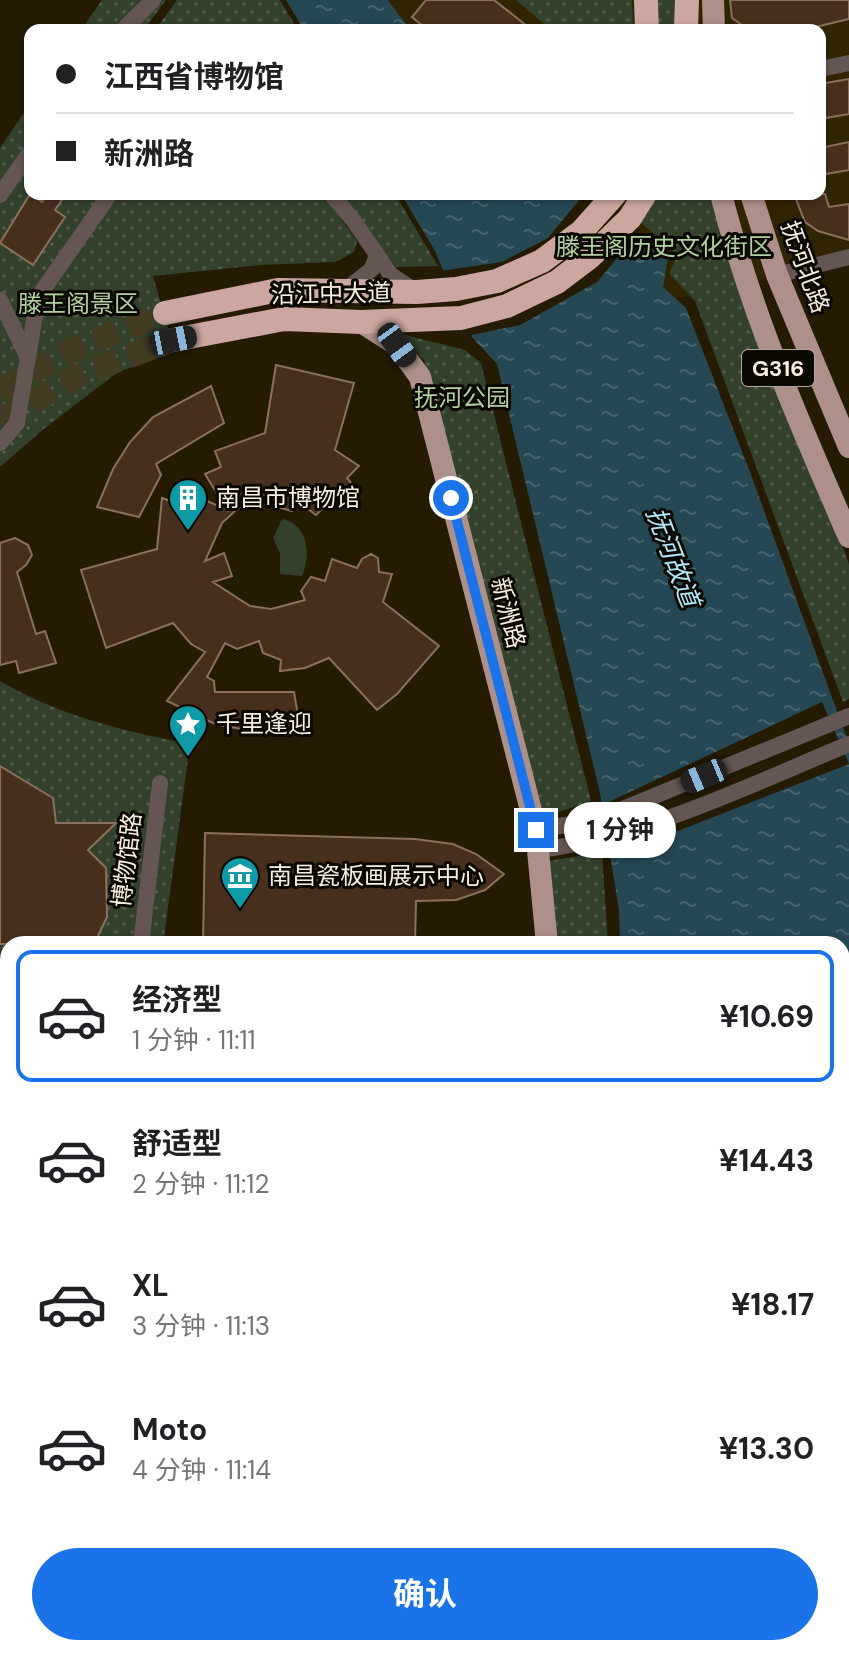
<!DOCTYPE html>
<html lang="zh">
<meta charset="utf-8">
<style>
:root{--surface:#fff;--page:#f2f2f2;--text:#202124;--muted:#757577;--line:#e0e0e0;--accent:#1a73e8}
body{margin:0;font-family:"DM Sans","Noto Sans SC",sans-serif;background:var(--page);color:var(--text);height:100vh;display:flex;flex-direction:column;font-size:30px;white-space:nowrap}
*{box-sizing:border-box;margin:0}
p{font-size:26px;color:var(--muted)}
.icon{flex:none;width:44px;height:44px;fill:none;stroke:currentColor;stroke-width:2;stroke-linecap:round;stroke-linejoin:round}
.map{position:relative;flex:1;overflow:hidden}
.panel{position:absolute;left:0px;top:936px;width:850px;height:720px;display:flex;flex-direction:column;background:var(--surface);border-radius:24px 24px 0 0;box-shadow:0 2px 6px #0004}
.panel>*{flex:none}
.guide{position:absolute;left:24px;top:24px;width:802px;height:176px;border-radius:16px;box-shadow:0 2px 6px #0004;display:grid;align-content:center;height:176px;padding:0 32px;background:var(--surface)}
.end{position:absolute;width:36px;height:36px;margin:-18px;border:10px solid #1a73e8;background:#fff;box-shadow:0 0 0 4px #fff}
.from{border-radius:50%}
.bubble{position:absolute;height:56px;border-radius:28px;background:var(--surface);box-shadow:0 2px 6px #0004;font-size:26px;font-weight:700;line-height:56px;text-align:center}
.car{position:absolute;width:24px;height:48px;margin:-24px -12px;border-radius:10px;box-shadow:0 0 6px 2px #0007;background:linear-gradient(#222 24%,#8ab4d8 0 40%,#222 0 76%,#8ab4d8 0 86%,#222 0)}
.guide b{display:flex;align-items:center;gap:28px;height:76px;font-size:30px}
.guide b+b{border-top:2px solid var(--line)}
.guide i{width:20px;height:20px;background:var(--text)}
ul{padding:14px 0 0;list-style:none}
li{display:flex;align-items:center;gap:24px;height:132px;margin:0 16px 12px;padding:0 16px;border:4px solid transparent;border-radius:16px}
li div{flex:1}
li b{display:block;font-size:30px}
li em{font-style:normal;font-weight:700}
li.active{border-color:var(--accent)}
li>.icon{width:72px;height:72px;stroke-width:1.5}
.primary-button{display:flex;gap:16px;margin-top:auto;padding:16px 32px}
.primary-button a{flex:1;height:92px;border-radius:48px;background:var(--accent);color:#fff;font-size:32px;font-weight:700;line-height:92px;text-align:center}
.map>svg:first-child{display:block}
.built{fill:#312400}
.grass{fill:#33412b}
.park{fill:url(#park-dots)}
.water{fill:url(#water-ripples)}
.pier{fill:#251b02}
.building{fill:#472f1e;stroke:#8b705d;stroke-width:2}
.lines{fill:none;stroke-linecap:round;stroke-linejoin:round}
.highway-tunnel{stroke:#443b23;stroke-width:24;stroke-dasharray:24 12;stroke-linecap:butt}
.minor{stroke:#655653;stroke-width:16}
.major{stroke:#ae908a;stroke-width:22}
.highway{stroke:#cba7a0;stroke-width:24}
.route{stroke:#1a73e8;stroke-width:10}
.labels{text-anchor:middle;stroke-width:6;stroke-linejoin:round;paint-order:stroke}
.shield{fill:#0b0701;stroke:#b0a99c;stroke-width:2}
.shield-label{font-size:22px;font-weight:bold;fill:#f6efdf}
.park-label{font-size:24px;fill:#b1d09f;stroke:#0b0701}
.street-label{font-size:24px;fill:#f6efdf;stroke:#0b0701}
.poi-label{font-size:24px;fill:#f6efdf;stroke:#0b0701;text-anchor:start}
.water-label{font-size:26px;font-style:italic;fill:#b2e7fb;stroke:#0b0701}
</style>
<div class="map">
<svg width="849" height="1656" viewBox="0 0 849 1656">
<defs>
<pattern id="park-dots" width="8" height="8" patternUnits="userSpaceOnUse" patternTransform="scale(2)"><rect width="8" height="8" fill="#33412b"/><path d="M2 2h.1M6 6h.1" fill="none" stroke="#515d49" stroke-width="1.8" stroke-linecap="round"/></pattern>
<pattern id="water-ripples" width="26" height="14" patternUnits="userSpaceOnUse" patternTransform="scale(2)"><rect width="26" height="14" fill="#254854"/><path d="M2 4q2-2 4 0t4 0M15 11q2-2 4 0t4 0" fill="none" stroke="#45636c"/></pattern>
</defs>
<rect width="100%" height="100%" fill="#251b02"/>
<!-- built -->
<path class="built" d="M321,0H849V260L648,305L529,194H820V30H354Z"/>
<!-- grass -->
<path class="grass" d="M282,519C309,524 311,556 302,576L280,574V553L273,538Z"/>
<!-- park -->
<path class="park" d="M102,0H166L144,30H81Z
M177,0H280L298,30H155Z
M516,0H632L633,30H551Z
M658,0H679V30H659Z
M30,104V194H323L357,241L354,252L335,262L261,265L153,276L175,352L118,372L46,427L0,467V148Z
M339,194H395L438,266L396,267Z
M652,194H716L849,564V699L843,702L695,301L669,273L678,255L638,220Z
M401,334L465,350L481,363L591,801L544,817L424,360Z
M0,681C60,716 123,731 190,744L163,944H8V1417L0,1419Z
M602,852L608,944H558L549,861Z
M842,1319L849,1338V1448L842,1427Z"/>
<!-- water -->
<path class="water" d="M286,0H388L410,30H304Z
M401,194H594L668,257L663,287L686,308L750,472L849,744V1297L842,1278V944H620L619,910L600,793L497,364L472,337L435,251Z
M0,1157H8V1313L0,1314Z"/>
<!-- pier -->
<path class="pier" d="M584,194H599L641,230L597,282L520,325L467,336L440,271L502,262L548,238Z
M822,702L849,764L624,852L605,846L598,807Z
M849,1165V1269L842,1271V1167Z"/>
<!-- building -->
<path class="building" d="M426,0H494L532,30H428L412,17Z
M730,0H849V19L803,30H749L732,18Z
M849,79V114L820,119V84Z
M849,142V170L820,175V148Z
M30,194L42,202L48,194H66L55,210L65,217L33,265L0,243Z
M794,194H825L829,207L849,204V240L818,231L805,222Z
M276,365L354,383L335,450L359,466L347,478L357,490L346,499L339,492L316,515L297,501L292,511L274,506L276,489L236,510L222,523L205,561L224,553L232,576L213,582L250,606L271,609L305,600L301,591L311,577L325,581L332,559L357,568L362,559L371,554L378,558L379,572L392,574L383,602L439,646L397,694L377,710L329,658L305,668L280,671L281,660L263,653L259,641L237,649L225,643L207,677L214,681L215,692H294L300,727L251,731L215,724L167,701L205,652L191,644L173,623L106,648L81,570L157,549L162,498L181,505L192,494L227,510L205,474L221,467L215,451L265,433Z
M211,386L224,423L156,464L161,475L139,517L97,507L113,469L130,442L153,417Z
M15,538L28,545L32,555L26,565L17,572L36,634L45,631L56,663L19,673L16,661L0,665V543Z
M0,766L53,798L56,823H116L88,850L106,868L107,917L94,944H0Z
M205,833L415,839L453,844L476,854L504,874L485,890L456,900L416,901L415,944H203Z"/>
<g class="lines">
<!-- highway-tunnel -->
<path class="highway-tunnel" d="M0,391L69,351L165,313
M0,420L81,374L173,340"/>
<!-- minor -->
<path class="minor" d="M123,30L153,0
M820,69L849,63
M331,194L353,220L391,275L415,291
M0,195L30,152
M777,275L849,257
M344,291L372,269L377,255
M0,300L28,358
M0,443L17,423L38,297L110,194
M536,830L589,821L618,811L849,716
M540,850C649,835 748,786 849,744
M141,944L160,783
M0,1100H8
M0,1119H8
M842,1455L849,1476
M842,1525L849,1544
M0,1535L8,1533
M842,1584L849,1582
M0,1585L8,1620
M257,1648L260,1656
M475,1648L478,1656
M683,1648L686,1656
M754,1648L757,1656
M10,1656L11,1648
M317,1656L350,1648"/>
<!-- major -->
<path class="major" d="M713,0L714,30
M721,194C751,313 800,425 849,537
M751,194L777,275L849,447
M361,322L397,345L420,377L536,830L547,944
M842,1204L849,1201
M842,1238L849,1235
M0,1459L8,1457
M0,1492L8,1490
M704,1648L707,1656
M721,1648L724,1656"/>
<!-- highway -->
<path class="highway" d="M646,0L647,30
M686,30L687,0
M165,313L278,290L417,292L456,289L497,281L542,261L581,232L615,194
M173,340L284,319L361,322L461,318L507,306L557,282L590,257L630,218L645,194"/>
</g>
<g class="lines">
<!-- route -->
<path class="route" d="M451,498L536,830"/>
</g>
<!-- icons -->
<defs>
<g id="building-pin" transform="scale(2)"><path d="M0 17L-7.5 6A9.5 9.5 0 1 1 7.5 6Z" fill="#0f9aa8" stroke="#0b0701"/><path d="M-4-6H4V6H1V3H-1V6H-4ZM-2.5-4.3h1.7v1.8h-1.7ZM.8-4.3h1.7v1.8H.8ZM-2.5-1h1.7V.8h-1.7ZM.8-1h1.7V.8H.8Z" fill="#fff"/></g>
<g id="sight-pin" transform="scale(2)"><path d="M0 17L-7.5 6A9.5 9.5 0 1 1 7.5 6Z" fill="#0f9aa8" stroke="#0b0701"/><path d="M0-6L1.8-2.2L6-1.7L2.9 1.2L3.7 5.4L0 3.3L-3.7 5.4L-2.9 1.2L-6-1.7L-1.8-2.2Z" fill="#fff"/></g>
<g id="museum-pin" transform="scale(2)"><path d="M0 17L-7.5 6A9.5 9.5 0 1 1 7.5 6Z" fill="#0f9aa8" stroke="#0b0701"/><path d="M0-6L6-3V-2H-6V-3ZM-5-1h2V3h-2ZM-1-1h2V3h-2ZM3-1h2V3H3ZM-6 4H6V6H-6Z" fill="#fff"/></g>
</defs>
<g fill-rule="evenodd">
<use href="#building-pin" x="188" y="498"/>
<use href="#sight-pin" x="188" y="724"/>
<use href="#museum-pin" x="240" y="876"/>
</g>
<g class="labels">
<!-- shield labels -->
<rect class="shield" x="742" y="350" width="72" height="36" rx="6"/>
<g class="shield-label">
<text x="778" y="376">G316</text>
</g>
<!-- park labels -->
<g class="park-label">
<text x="664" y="255">滕王阁历史文化街区</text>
<text x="78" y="312">滕王阁景区</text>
<text x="462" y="406">抚河公园</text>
</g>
<!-- street labels -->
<g class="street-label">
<text transform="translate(805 267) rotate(70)" y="8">抚河北路</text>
<text transform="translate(331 294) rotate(-1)" y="8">沿江中大道</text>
<text transform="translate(508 613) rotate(76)" y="8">新洲路</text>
<text transform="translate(127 860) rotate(-83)" y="8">博物馆路</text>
</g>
<!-- poi labels -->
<g class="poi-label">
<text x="216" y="506">南昌市博物馆</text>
<text x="216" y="732">千里逢迎</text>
<text x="268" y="884">南昌瓷板画展示中心</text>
</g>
<!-- water labels -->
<g class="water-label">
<text transform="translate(673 557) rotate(69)" y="9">抚河故道</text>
</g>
</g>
</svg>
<i class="end from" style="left:451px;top:498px"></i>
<i class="end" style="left:536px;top:830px"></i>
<div class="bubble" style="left:564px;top:802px;width:112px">1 分钟</div>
<i class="car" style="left:173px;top:340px;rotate:79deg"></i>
<i class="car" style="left:397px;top:345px;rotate:144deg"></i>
<i class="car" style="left:704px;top:776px;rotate:247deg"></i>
<div class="guide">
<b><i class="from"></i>江西省博物馆</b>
<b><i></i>新洲路</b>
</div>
<section class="panel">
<ul>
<li class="active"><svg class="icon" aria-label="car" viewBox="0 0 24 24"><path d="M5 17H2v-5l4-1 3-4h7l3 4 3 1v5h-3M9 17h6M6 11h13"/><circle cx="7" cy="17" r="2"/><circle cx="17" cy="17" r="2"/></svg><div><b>经济型</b><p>1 分钟 · 11:11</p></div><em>¥10.69</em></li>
<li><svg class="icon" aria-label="car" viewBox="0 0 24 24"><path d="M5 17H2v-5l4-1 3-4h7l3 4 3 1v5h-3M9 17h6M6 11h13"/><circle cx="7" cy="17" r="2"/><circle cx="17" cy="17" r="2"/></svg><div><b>舒适型</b><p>2 分钟 · 11:12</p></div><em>¥14.43</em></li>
<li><svg class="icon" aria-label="car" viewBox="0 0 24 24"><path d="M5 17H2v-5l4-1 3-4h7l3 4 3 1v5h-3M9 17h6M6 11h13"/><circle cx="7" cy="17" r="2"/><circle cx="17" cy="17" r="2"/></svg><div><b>XL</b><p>3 分钟 · 11:13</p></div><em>¥18.17</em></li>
<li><svg class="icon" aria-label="car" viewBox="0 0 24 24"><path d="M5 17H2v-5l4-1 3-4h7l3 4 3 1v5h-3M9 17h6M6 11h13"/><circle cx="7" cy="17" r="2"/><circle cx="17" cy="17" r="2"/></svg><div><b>Moto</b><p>4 分钟 · 11:14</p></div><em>¥13.30</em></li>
</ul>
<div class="primary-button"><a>确认</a></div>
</section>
</div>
